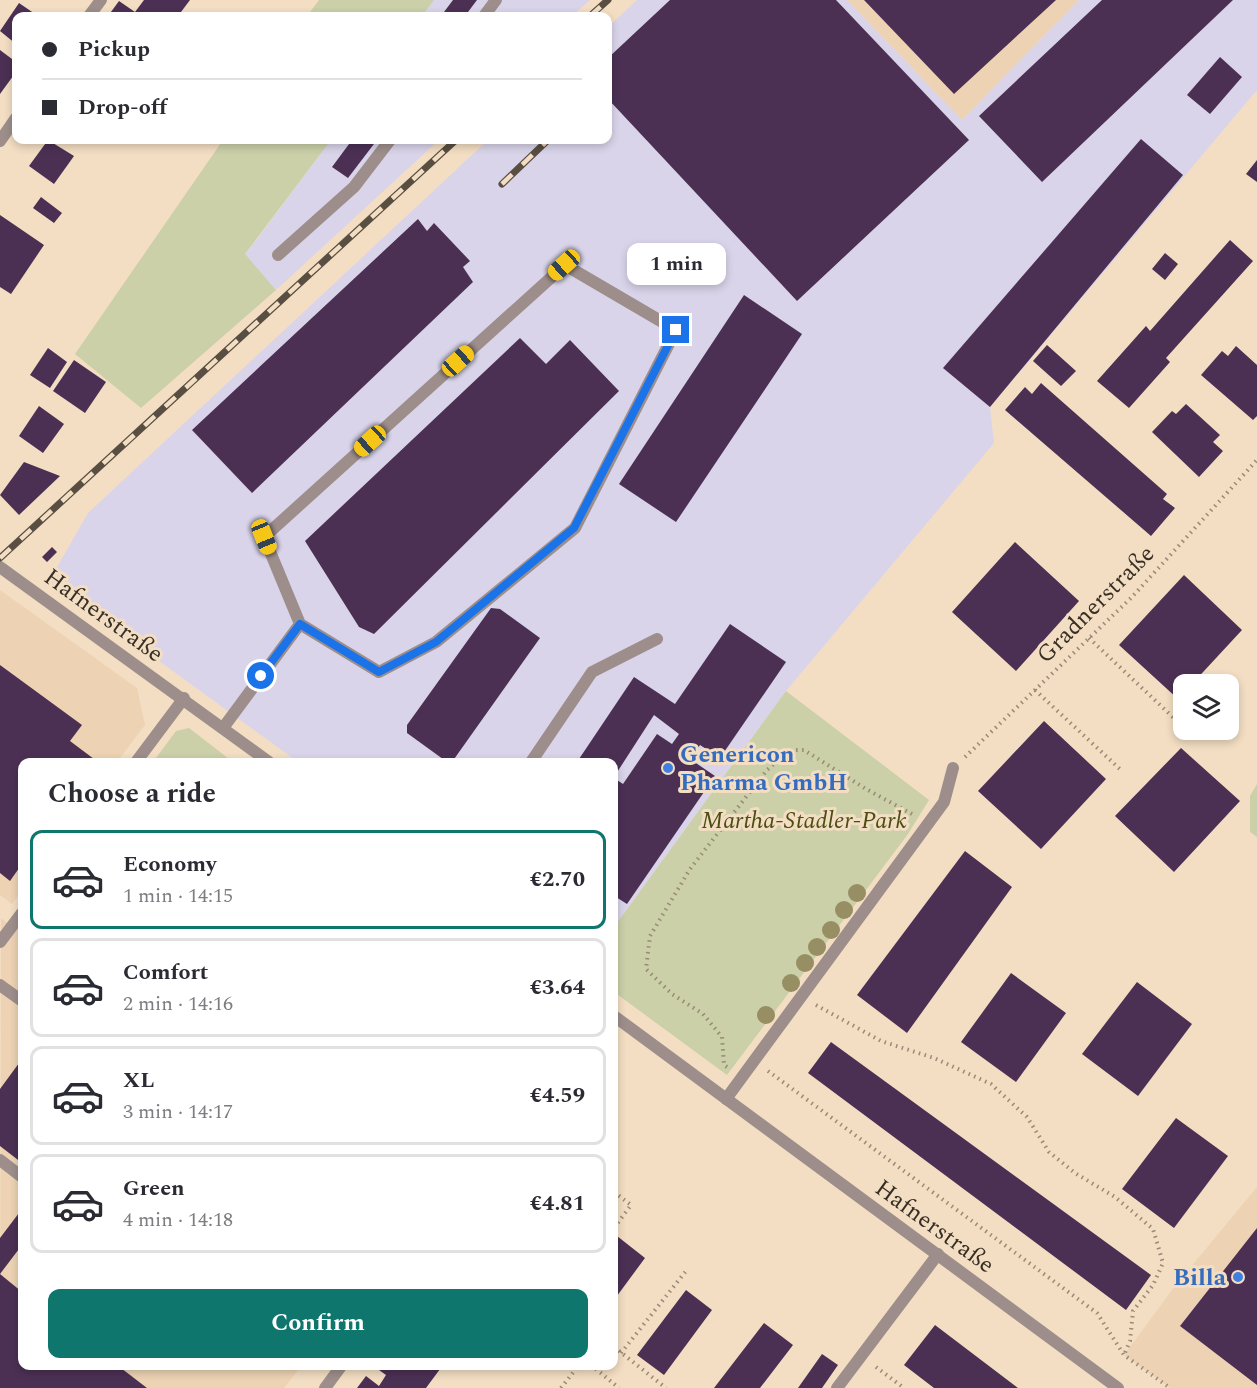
<!DOCTYPE html>
<meta charset="utf-8">
<style>
:root{--surface:#fff;--page:#f7f7f7;--text:#2b2b33;--muted:#7c7c81;--line:#e1e1e2;--accent:#0f766e}
body{margin:0;font-family:Spectral,serif;background:var(--page);color:var(--text);height:100vh;display:flex;flex-direction:column;font-size:22px;white-space:nowrap}
*{box-sizing:border-box;margin:0}
p{font-size:20px;color:var(--muted)}
.icon{flex:none;width:33px;height:33px;fill:none;stroke:currentColor;stroke-width:2;stroke-linecap:round;stroke-linejoin:round}
.map{position:relative;flex:1;overflow:hidden}
.side{position:absolute;left:18px;top:758px;width:600px;height:612px;display:flex;flex-direction:column;background:var(--surface);border-radius:12px;box-shadow:0 3px 9px #0003}
.side>*{flex:none}
.top-card{position:absolute;left:12px;top:12px;width:600px;height:132px;border-radius:12px;box-shadow:0 3px 9px #0003;display:grid;align-content:center;height:132px;padding:0 30px;background:var(--surface)}
.fabs{position:absolute;left:1173px;top:674px;display:grid;gap:12px}
.fabs a{display:grid;place-items:center;width:66px;height:66px;border-radius:12px;background:var(--surface);box-shadow:0 3px 9px #0003;font-size:30px}
.end{position:absolute;width:27px;height:27px;margin:-14px;border:8px solid #1a73e8;background:#fff;box-shadow:0 0 0 3px #fff}
.from{border-radius:50%}
.bubble{position:absolute;height:42px;border-radius:12px;background:var(--surface);box-shadow:0 3px 9px #0003;font-size:20px;font-weight:700;line-height:42px;text-align:center}
.car{position:absolute;width:18px;height:36px;margin:-18px -9px;border-radius:8px;box-shadow:0 0 4px 2px #0007;background:linear-gradient(#f5c518 24%,#345 0 40%,#f5c518 0 76%,#345 0 86%,#f5c518 0)}
.top-card b{display:flex;align-items:center;gap:21px;height:57px;font-size:22px}
.top-card b+b{border-top:2px solid var(--line)}
.top-card i{width:15px;height:15px;background:var(--text)}
ul{padding:0;list-style:none}
li{display:flex;align-items:center;gap:18px;height:99px;margin:0 12px 9px;padding:0 18px;border:3px solid var(--line);border-radius:12px}
li div{flex:1}
li b{display:block;font-size:22px}
li em{font-style:normal;font-weight:700}
li.selected{border-color:var(--accent)}
li>.icon{width:54px;height:54px;stroke-width:1.5}
h2{padding:0 30px;font-size:27px;line-height:72px}
.primary-button{display:flex;gap:12px;margin-top:auto;padding:12px 30px}
.primary-button a{flex:1;height:69px;border-radius:12px;background:var(--accent);color:#fff;font-size:24px;font-weight:700;line-height:69px;text-align:center}
.map>svg:first-child{display:block}
.built{fill:#edd3b3}
.industrial{fill:#d9d4e9}
.green{fill:#cbd0a9}
.building{fill:#4b3054}
.lines{fill:none;stroke-linecap:round;stroke-linejoin:round}
.path{stroke:#998a77;stroke-width:4;stroke-dasharray:1.5 4.5;stroke-linecap:butt}
.service{stroke:#9d8e8b;stroke-width:12}
.minor{stroke:#9d8e8b;stroke-width:12}
.tertiary{stroke:#9d8e8b;stroke-width:12}
.rail-casing{stroke:#584e41;stroke-width:7}
.rail{stroke:#f3dec3;stroke-width:4.5;stroke-dasharray:14;stroke-linecap:butt}
.tree{fill:#978f63}
.route{stroke:#1a73e8;stroke-width:8}
.shop-dot{fill:#3f7fe0;stroke:#f3dec3;stroke-width:2}
.labels{text-anchor:middle;stroke-width:6;stroke-linejoin:round;paint-order:stroke}
.street-label{font-size:24px;fill:#372f25;stroke:#f3dec3}
.shop-label{font-size:24px;font-weight:bold;fill:#366cbe;stroke:#f3dec3;text-anchor:start}
.park-label{font-size:24px;font-style:italic;fill:#4b4f14;stroke:#f3dec3}
</style>
<div class="map">
<svg width="1257" height="1388" viewBox="0 0 1257 1388">
<rect width="100%" height="100%" fill="#f3dec3"/>
<!-- built -->
<path class="built" d="M847,0H1079L962,120Z
M0,590L137,688L145,725L117,762H22V890L12,904L0,895Z
M1,918L22,934V1365H302L284,1388H0Z
M1257,1187V1388H1170L1124,1355L1175,1286Z"/>
<!-- industrial -->
<path class="industrial" d="M434,0H590L572,16H422Z
M637,0H847L962,120L1079,0H1257V90L990,407L994,443L786,691L614,927V762H298L49,581L88,513L488,140H608V27Z
M331,140H439L276,290L245,255Z"/>
<!-- green -->
<path class="green" d="M319,0H434L422,16H307Z
M223,140H331L245,254L276,290L141,408L75,354Z
M786,691L929,800L908,834L727,1075L614,992V927Z
M189,728L233,762H153L176,731Z
M1257,784V837L1250,832V796Z"/>
<!-- building -->
<path class="building" d="M144,0H190L178,16H108L119,1L135,12Z
M453,0H477L465,16H441Z
M670,0H836L969,140L797,301L608,99V58Z
M864,0H1056L954,94Z
M1102,0H1233L1042,182L979,116Z
M19,3L38,16H16V44L0,31Z
M0,50L16,62V72L0,94Z
M1220,57L1242,77L1210,114L1187,95Z
M1141,139L1183,175L990,407L943,368Z
M48,140L74,156L54,184L29,166Z
M352,140H377L348,178L332,167Z
M1257,160V182L1246,174Z
M41,197L62,213L54,223L33,208Z
M0,215L44,245L11,294L0,287Z
M418,219L427,231L434,223L470,261L463,267L473,282L252,493L192,430Z
M1230,240L1253,261L1166,358L1170,362L1129,408L1097,381L1146,326L1150,331Z
M1165,253L1178,264L1165,280L1152,269Z
M744,295L802,334L676,522L619,484Z
M520,338L546,364L570,340L619,391L374,634L359,627L305,541Z
M1047,345L1076,371L1061,386L1033,361Z
M1236,346L1257,365V416L1253,420L1201,375L1222,351L1228,356Z
M48,348L67,362L50,388L30,375Z
M74,360L106,382L85,413L53,391Z
M1041,383L1167,494L1163,499L1175,508L1151,536L1005,410L1025,387L1032,394Z
M1186,404L1220,435L1213,442L1223,451L1199,477L1152,432L1172,411L1176,414Z
M39,406L64,424L43,453L19,436Z
M24,462L60,476L19,515L0,495Z
M1015,542L1079,601L1016,671L952,612Z
M52,547L57,552L47,562L42,557Z
M1184,575L1242,630L1192,684H1184V693L1178,699L1119,645Z
M491,608L500,609L540,638L452,762H447L407,733V725Z
M730,624L786,662L720,758L700,745L690,759L715,776L627,904L616,897L614,900V778L623,784L657,734L672,744L679,734L654,715L614,777V762H577L634,677L675,704Z
M0,665L82,725L70,741L98,762H22V864L10,881L0,873Z
M1044,721L1106,779L1041,849L978,791Z
M1181,748L1240,801L1174,872L1115,816Z
M965,851L1012,887L907,1033L857,995Z
M1011,973L1066,1013L1016,1082L961,1042Z
M1137,982L1192,1024L1138,1096L1082,1054Z
M831,1042L1151,1275L1126,1310L808,1073Z
M22,1059V1163L0,1146V1089Z
M1176,1118L1228,1156L1174,1228L1122,1189Z
M22,1209V1245L0,1274L22,1292V1365H117L147,1388H0V1238Z
M1257,1228V1385L1180,1326Z
M617,1236L645,1258L614,1300V1241Z
M686,1290L712,1310L664,1375L637,1355Z
M764,1323L793,1345L760,1388H714Z
M935,1325L1018,1388H934L904,1365Z
M822,1354L838,1365L822,1388H798Z
M372,1365H443L426,1388H357L366,1376L379,1386L386,1375Z"/>
<g class="lines">
<!-- path -->
<path class="path" d="M1089,638L1177,721
M1035,690L1122,771
M965,757L1132,597L1257,460
M816,1005L881,1041L934,1058L991,1084L1027,1117L1049,1152L1075,1173L1115,1197L1153,1229L1163,1263L1153,1285L1133,1311L1130,1341L1124,1355
M727,1067L724,1065L722,1037L703,1014L672,994L646,969L650,936L690,869L767,770L789,750H804L866,789L912,814
M768,1071L1097,1313L1124,1355L1170,1388
M614,1192L631,1205L614,1228
M614,1347L666,1388
M621,1353L686,1271
M591,1365L619,1388
M876,1367L904,1388
M561,1388L579,1365"/>
<!-- service -->
<path class="service" d="M484,16L496,0
M278,255L354,187L390,140
M223,728L300,624L379,672L436,642L575,528L676,330L565,265L264,537L300,624
M136,762L184,698
M531,762L592,672L657,639
M0,942L22,913
M0,985L22,1001
M726,1099L944,802L953,768
M0,1160L22,1177"/>
<!-- minor -->
<path class="minor" d="M89,16L101,0
M0,141L16,118
M325,1388L342,1365
M837,1388L938,1254"/>
<!-- tertiary -->
<path class="tertiary" d="M0,567L269,762
M614,1016L1118,1388"/>
<!-- rail casing -->
<g class="rail-casing">
<path id="rail" d="M590,16L608,0
M502,184L548,140
M0,558L456,140"/>
</g>
<!-- rail -->
<use href="#rail" class="rail"/>
</g>
<!-- trees -->
<g class="tree">
<circle cx="857" cy="893" r="9"/>
<circle cx="844" cy="910" r="9"/>
<circle cx="831" cy="930" r="9"/>
<circle cx="817" cy="947" r="9"/>
<circle cx="805" cy="963" r="9"/>
<circle cx="791" cy="983" r="9"/>
<circle cx="766" cy="1015" r="9"/>
</g>
<g class="lines">
<!-- route -->
<path class="route" d="M261,676L300,624L379,672L436,642L574,528L676,330"/>
</g>
<!-- markers -->
<g class="shop-dot">
<circle cx="668" cy="768" r="6"/>
<circle cx="1238" cy="1277" r="6"/>
</g>
<g class="labels">
<!-- street labels -->
<g class="street-label">
<text transform="translate(1095 604) rotate(-45)" y="8">Gradnerstraße</text>
<text transform="translate(104 615) rotate(36)" y="8">Hafnerstraße</text>
<text transform="translate(935 1226) rotate(36)" y="8">Hafnerstraße</text>
</g>
<!-- shop labels -->
<g class="shop-label">
<text x="680" y="762">Genericon<tspan x="680" dy="28">Pharma GmbH</tspan></text>
<text x="1226" y="1285" text-anchor="end">Billa</text>
</g>
<!-- park labels -->
<g class="park-label">
<text x="804" y="828">Martha-Stadler-Park</text>
</g>
</g>
</svg>
<div class="fabs">
<a><svg class="icon" aria-label="layers" viewBox="0 0 24 24"><path d="M12 4l9 5-9 5-9-5zM3 14l9 5 9-5"/></svg></a>
</div>
<i class="end from" style="left:261px;top:676px"></i>
<i class="end" style="left:676px;top:330px"></i>
<div class="bubble" style="left:627px;top:243px;width:99px">1 min</div>
<i class="car" style="left:564px;top:265px;rotate:228deg"></i>
<i class="car" style="left:458px;top:361px;rotate:48deg"></i>
<i class="car" style="left:370px;top:441px;rotate:228deg"></i>
<i class="car" style="left:264px;top:537px;rotate:158deg"></i>
<div class="top-card">
<b><i class="from"></i>Pickup</b>
<b><i></i>Drop-off</b>
</div>
<section class="side">
<h2>Choose a ride</h2>
<ul>
<li class="selected"><svg class="icon" aria-label="car" viewBox="0 0 24 24"><path d="M5 17H2v-5l4-1 3-4h7l3 4 3 1v5h-3M9 17h6M6 11h13"/><circle cx="7" cy="17" r="2"/><circle cx="17" cy="17" r="2"/></svg><div><b>Economy</b><p>1 min · 14:15</p></div><em>€2.70</em></li>
<li><svg class="icon" aria-label="car" viewBox="0 0 24 24"><path d="M5 17H2v-5l4-1 3-4h7l3 4 3 1v5h-3M9 17h6M6 11h13"/><circle cx="7" cy="17" r="2"/><circle cx="17" cy="17" r="2"/></svg><div><b>Comfort</b><p>2 min · 14:16</p></div><em>€3.64</em></li>
<li><svg class="icon" aria-label="car" viewBox="0 0 24 24"><path d="M5 17H2v-5l4-1 3-4h7l3 4 3 1v5h-3M9 17h6M6 11h13"/><circle cx="7" cy="17" r="2"/><circle cx="17" cy="17" r="2"/></svg><div><b>XL</b><p>3 min · 14:17</p></div><em>€4.59</em></li>
<li><svg class="icon" aria-label="car" viewBox="0 0 24 24"><path d="M5 17H2v-5l4-1 3-4h7l3 4 3 1v5h-3M9 17h6M6 11h13"/><circle cx="7" cy="17" r="2"/><circle cx="17" cy="17" r="2"/></svg><div><b>Green</b><p>4 min · 14:18</p></div><em>€4.81</em></li>
</ul>
<div class="primary-button"><a>Confirm</a></div>
</section>
</div>
